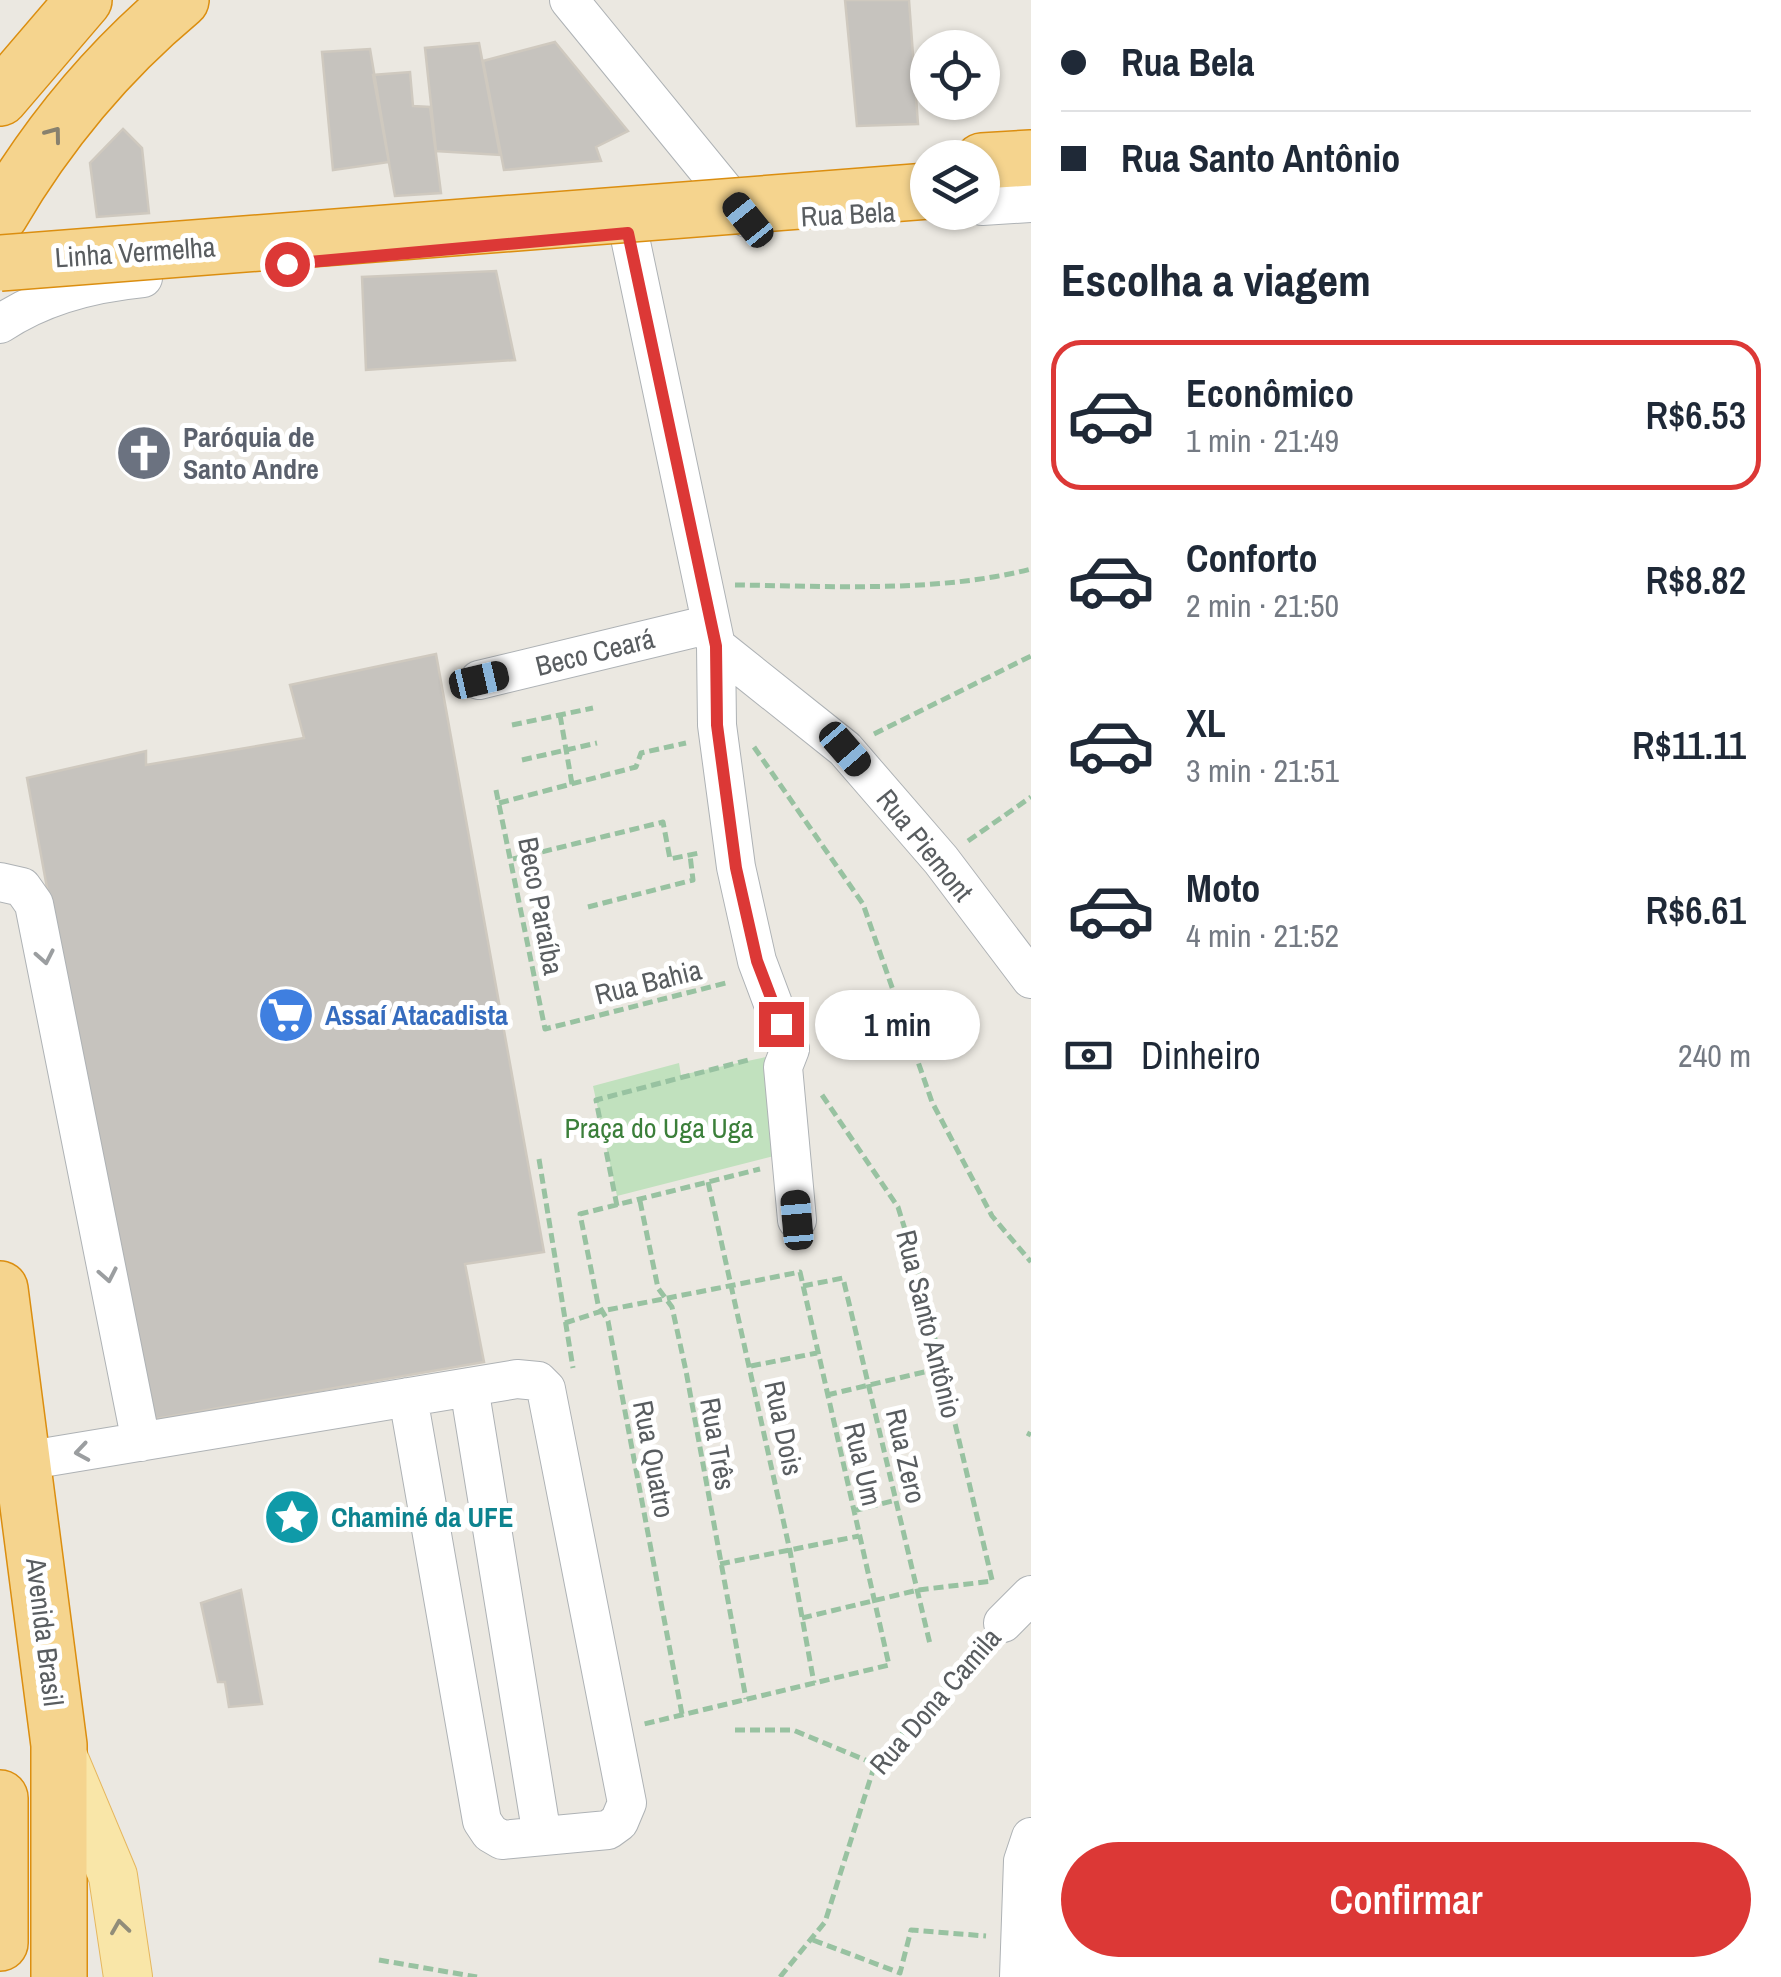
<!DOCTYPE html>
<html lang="pt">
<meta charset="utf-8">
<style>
:root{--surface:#fff;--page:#f2f2f3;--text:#1f2937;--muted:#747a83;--line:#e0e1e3;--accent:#dc3836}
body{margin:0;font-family:"Archivo Narrow",sans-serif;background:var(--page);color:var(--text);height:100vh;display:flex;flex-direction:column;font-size:38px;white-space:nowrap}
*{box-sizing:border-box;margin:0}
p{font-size:32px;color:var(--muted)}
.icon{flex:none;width:55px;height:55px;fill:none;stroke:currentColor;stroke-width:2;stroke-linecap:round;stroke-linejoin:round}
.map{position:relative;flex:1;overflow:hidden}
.panel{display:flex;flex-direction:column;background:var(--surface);width:750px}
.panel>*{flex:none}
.banner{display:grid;align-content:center;height:220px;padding:0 30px;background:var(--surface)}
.controls{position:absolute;left:910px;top:30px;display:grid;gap:20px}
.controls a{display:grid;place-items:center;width:90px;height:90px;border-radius:50%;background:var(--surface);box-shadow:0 2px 8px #0004;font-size:50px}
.end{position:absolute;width:45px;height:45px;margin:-22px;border:12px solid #dc3836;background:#fff;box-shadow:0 0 0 5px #fff}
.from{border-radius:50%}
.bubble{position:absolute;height:70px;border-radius:35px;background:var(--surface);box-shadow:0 2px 8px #0004;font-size:32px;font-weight:600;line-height:70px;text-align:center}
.car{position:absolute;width:30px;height:60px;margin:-30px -15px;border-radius:12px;box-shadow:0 0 8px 2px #0007;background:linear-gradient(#222 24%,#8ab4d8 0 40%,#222 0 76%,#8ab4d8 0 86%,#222 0)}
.banner b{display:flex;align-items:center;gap:35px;height:95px;font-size:38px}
.banner b+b{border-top:2px solid var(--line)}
.banner i{width:25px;height:25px;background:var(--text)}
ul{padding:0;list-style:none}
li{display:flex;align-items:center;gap:30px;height:150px;margin:0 20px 15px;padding:0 10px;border:5px solid transparent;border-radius:30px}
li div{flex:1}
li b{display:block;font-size:38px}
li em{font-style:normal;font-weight:600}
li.current{border-color:var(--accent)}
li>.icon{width:90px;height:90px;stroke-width:1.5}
h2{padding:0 30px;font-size:45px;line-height:120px}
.pay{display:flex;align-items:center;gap:25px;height:110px;padding:0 30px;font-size:38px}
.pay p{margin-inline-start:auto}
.button{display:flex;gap:20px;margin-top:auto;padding:20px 30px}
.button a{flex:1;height:115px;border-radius:60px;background:var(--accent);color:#fff;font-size:40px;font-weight:600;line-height:115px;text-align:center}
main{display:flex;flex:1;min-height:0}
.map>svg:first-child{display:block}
.green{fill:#c1e1be}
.building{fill:#c6c3be;stroke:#cfc9bf;stroke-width:2.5}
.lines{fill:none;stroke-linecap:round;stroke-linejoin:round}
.minor-casing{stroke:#aeb2b5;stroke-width:40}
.major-casing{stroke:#e6b75e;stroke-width:50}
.highway-casing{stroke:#db8e10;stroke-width:58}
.path{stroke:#98c2a1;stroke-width:5;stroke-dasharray:10 5;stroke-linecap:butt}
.minor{stroke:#fff;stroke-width:38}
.major{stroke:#f9e6a8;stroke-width:48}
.highway{stroke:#f5d48e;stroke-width:55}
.highway-bridge-casing{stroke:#db8e10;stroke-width:58;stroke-linecap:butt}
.highway-bridge{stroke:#f5d48e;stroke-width:55}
.oneway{stroke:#88816e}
.oneway2{stroke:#9b9ea0}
.oneway3{stroke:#918d79}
.route{stroke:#dc3836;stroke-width:12}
.labels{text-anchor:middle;stroke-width:10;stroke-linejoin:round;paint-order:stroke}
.street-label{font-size:28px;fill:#595d60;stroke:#fff}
.worship-label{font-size:28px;font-weight:bold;fill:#5b616d;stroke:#fff;text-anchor:start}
.shop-label{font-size:28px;font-weight:bold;fill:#366cbe;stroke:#fff;text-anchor:start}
.park-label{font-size:28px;fill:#3b7f3a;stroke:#fff}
.culture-label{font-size:28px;font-weight:bold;fill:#0d838f;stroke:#fff;text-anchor:start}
</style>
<main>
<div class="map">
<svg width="1031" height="1977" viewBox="0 0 1031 1977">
<rect width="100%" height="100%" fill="#ebe8e1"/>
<!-- green -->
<path class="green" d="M766,1057L774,1156L617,1196L593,1086L679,1063L681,1075Z"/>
<!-- building -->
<path class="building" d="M845,0H909L918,124L857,126Z
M555,42L628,131L596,147L601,161L504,170L483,61Z
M479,43L500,155L436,151L425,48Z
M370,49L389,162L333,170L322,52Z
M410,72L413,106L430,107L441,193L395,196L373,75Z
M123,129L142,148L149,213L97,217L90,163Z
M496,271L515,360L366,370L362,277Z
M436,654L544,1252L465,1264L484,1362L144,1421L27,778L146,751V765L304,738L290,685Z
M241,1590L262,1704L229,1707L225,1682H218L201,1603Z"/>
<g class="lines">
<!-- minor casing -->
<g class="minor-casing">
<path id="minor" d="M569,0L747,218
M982,206L1031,203
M629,233L716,646L717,725L736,867L757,961L790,1049L783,1067L797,1220
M0,324C43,295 92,283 143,278
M716,646L845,749L941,860L1031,979
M479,680L711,624
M0,882L22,887L34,904L141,1442
M469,1387L542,1836
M24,1461L517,1379L538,1381L546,1389L627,1803L619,1822L608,1830L502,1840L490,1833L482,1821L408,1397
M1003,1623L1031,1595
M1019,1977L1023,1861L1031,1837"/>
</g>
<!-- major casing -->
<g class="major-casing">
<path id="major" d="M61,1752L113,1876L128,1977"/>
</g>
<!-- highway casing -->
<g class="highway-casing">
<path id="highway" d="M0,98L84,0
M982,161L1031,158
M0,215C48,133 108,61 181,0
M0,1289L59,1745V1977
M0,1798V1943"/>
</g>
<!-- path -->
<path class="path" d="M735,585C831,586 937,593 1031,569
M560,715L572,784
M512,725L593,708
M874,734L1031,656
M754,747L863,904L932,1102L992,1216L1031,1262
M522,760L597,743
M496,790L545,1029L730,982
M499,803L636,767L641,753L686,743
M968,841L1031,797
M513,859L663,822L670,859L699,853
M588,907L693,880L690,855
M822,1095L898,1207L922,1284L993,1584
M539,1159L573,1368
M708,1182L790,1551L814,1683
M640,1201L658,1288L672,1307L686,1371L746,1699
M617,1206L596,1100L752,1059
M803,1286L843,1278L930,1644
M565,1323L602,1311L800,1272L889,1665L644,1724
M751,1366L817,1353
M827,1395L941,1368
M1027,1433L1031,1435
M853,1511L896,1500
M720,1564L859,1536
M802,1618L918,1590L993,1581
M682,1714L608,1321L598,1304L580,1214L760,1169
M735,1730H793L875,1764
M813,1940L900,1973L911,1930L986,1936
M379,1960L477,1977
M780,1977L825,1922L875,1764L982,1645"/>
<!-- minor -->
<use href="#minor" class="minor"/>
<!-- major -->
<use href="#major" class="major"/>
<!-- highway -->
<use href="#highway" class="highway"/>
<!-- highway-bridge casing -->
<g class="highway-bridge-casing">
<path id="highway-bridge" d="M0,263L928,191"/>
</g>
<!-- highway-bridge -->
<use href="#highway-bridge" class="highway-bridge"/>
</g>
<!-- one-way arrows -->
<defs><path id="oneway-chevron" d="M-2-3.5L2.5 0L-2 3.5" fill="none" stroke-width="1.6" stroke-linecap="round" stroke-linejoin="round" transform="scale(2.5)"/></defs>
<use class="oneway" href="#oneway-chevron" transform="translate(54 134) rotate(-53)"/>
<g class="oneway2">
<use href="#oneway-chevron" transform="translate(45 957) rotate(79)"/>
<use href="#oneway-chevron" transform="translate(108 1275) rotate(79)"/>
<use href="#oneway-chevron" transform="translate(82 1452) rotate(171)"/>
</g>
<use class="oneway3" href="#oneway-chevron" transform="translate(120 1927) rotate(-98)"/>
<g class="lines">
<!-- route -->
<path class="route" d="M287,264L628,233L716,646L717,725L736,868L757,961L781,1024"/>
</g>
<!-- icons -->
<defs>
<g id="church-disc" transform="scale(2.875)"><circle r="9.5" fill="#6b7280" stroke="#fff"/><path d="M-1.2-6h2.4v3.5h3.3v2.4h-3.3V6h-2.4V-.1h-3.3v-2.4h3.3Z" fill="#fff"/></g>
<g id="supermarket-disc" transform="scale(2.875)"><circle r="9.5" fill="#3f7fe0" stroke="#fff"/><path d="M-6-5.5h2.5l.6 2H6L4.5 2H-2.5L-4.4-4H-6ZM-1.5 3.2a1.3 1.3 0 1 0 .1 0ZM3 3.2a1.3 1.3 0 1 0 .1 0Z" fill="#fff"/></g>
<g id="sight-disc" transform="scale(2.875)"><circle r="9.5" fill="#0f9aa8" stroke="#fff"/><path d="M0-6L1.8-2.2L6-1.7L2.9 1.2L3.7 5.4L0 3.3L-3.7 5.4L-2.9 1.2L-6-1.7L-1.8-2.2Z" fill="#fff"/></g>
</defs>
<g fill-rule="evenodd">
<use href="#church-disc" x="144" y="453"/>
<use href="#supermarket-disc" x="286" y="1015"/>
<use href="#sight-disc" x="292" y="1517"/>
</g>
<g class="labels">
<!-- street labels -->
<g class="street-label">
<text transform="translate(848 214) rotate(-3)" y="10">Rua Bela</text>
<text transform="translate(135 252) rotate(-4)" y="10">Linha Vermelha</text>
<text transform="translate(595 652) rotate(-14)" y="10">Beco Ceará</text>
<text transform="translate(925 845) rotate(51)" y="10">Rua Piemont</text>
<text transform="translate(541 906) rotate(79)" y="10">Beco Paraíba</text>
<text transform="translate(648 982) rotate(-14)" y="10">Rua Bahia</text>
<text transform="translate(929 1324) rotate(76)" y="10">Rua Santo Antônio</text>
<text transform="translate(784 1428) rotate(78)" y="10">Rua Dois</text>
<text transform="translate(718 1444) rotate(80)" y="10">Rua Três</text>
<text transform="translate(906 1456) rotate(77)" y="10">Rua Zero</text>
<text transform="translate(654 1459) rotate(79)" y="10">Rua Quatro</text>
<text transform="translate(863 1464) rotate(77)" y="10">Rua Um</text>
<text transform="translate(45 1632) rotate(83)" y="10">Avenida Brasil</text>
<text transform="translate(935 1701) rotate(-49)" y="10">Rua Dona Camila</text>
</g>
<!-- worship labels -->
<g class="worship-label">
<text x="183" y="447">Paróquia de<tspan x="183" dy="32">Santo Andre</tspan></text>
</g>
<!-- shop labels -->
<g class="shop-label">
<text x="325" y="1025">Assaí Atacadista</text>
</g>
<!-- park labels -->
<g class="park-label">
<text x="659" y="1138">Praça do Uga Uga</text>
</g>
<!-- culture labels -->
<g class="culture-label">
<text x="331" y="1527">Chaminé da UFE</text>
</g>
</g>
</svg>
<div class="controls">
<a><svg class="icon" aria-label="locate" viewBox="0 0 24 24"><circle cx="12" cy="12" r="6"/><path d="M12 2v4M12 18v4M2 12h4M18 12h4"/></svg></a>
<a><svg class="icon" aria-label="layers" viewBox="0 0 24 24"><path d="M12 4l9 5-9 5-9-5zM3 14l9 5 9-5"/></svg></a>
</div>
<i class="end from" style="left:287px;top:264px"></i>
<i class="end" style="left:781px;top:1024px"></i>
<div class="bubble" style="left:815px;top:990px;width:165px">1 min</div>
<i class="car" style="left:748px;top:220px;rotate:321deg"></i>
<i class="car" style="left:479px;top:680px;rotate:77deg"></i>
<i class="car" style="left:845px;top:749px;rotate:139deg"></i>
<i class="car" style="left:797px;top:1220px;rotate:355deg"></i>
</div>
<section class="panel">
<div class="banner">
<b><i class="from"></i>Rua Bela</b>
<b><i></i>Rua Santo Antônio</b>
</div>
<h2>Escolha a viagem</h2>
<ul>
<li class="current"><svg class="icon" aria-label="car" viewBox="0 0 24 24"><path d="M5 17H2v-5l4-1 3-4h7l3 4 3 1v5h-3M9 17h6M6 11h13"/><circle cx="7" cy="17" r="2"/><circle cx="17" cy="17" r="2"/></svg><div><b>Econômico</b><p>1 min · 21:49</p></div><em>R$6.53</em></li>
<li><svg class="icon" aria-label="car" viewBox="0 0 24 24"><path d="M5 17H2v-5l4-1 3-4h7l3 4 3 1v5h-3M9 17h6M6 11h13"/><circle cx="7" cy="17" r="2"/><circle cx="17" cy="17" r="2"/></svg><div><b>Conforto</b><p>2 min · 21:50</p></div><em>R$8.82</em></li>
<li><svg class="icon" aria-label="car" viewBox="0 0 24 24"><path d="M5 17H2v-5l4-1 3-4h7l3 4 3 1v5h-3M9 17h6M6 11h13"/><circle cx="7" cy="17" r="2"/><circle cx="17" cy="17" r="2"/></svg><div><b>XL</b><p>3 min · 21:51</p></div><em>R$11.11</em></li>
<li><svg class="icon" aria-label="car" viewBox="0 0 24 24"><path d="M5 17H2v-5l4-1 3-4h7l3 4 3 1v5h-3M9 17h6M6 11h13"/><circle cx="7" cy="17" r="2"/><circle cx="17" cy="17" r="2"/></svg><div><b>Moto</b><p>4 min · 21:52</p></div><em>R$6.61</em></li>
</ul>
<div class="pay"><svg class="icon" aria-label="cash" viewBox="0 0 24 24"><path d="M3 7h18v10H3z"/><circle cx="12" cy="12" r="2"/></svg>Dinheiro<p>240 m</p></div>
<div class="button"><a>Confirmar</a></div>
</section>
</main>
